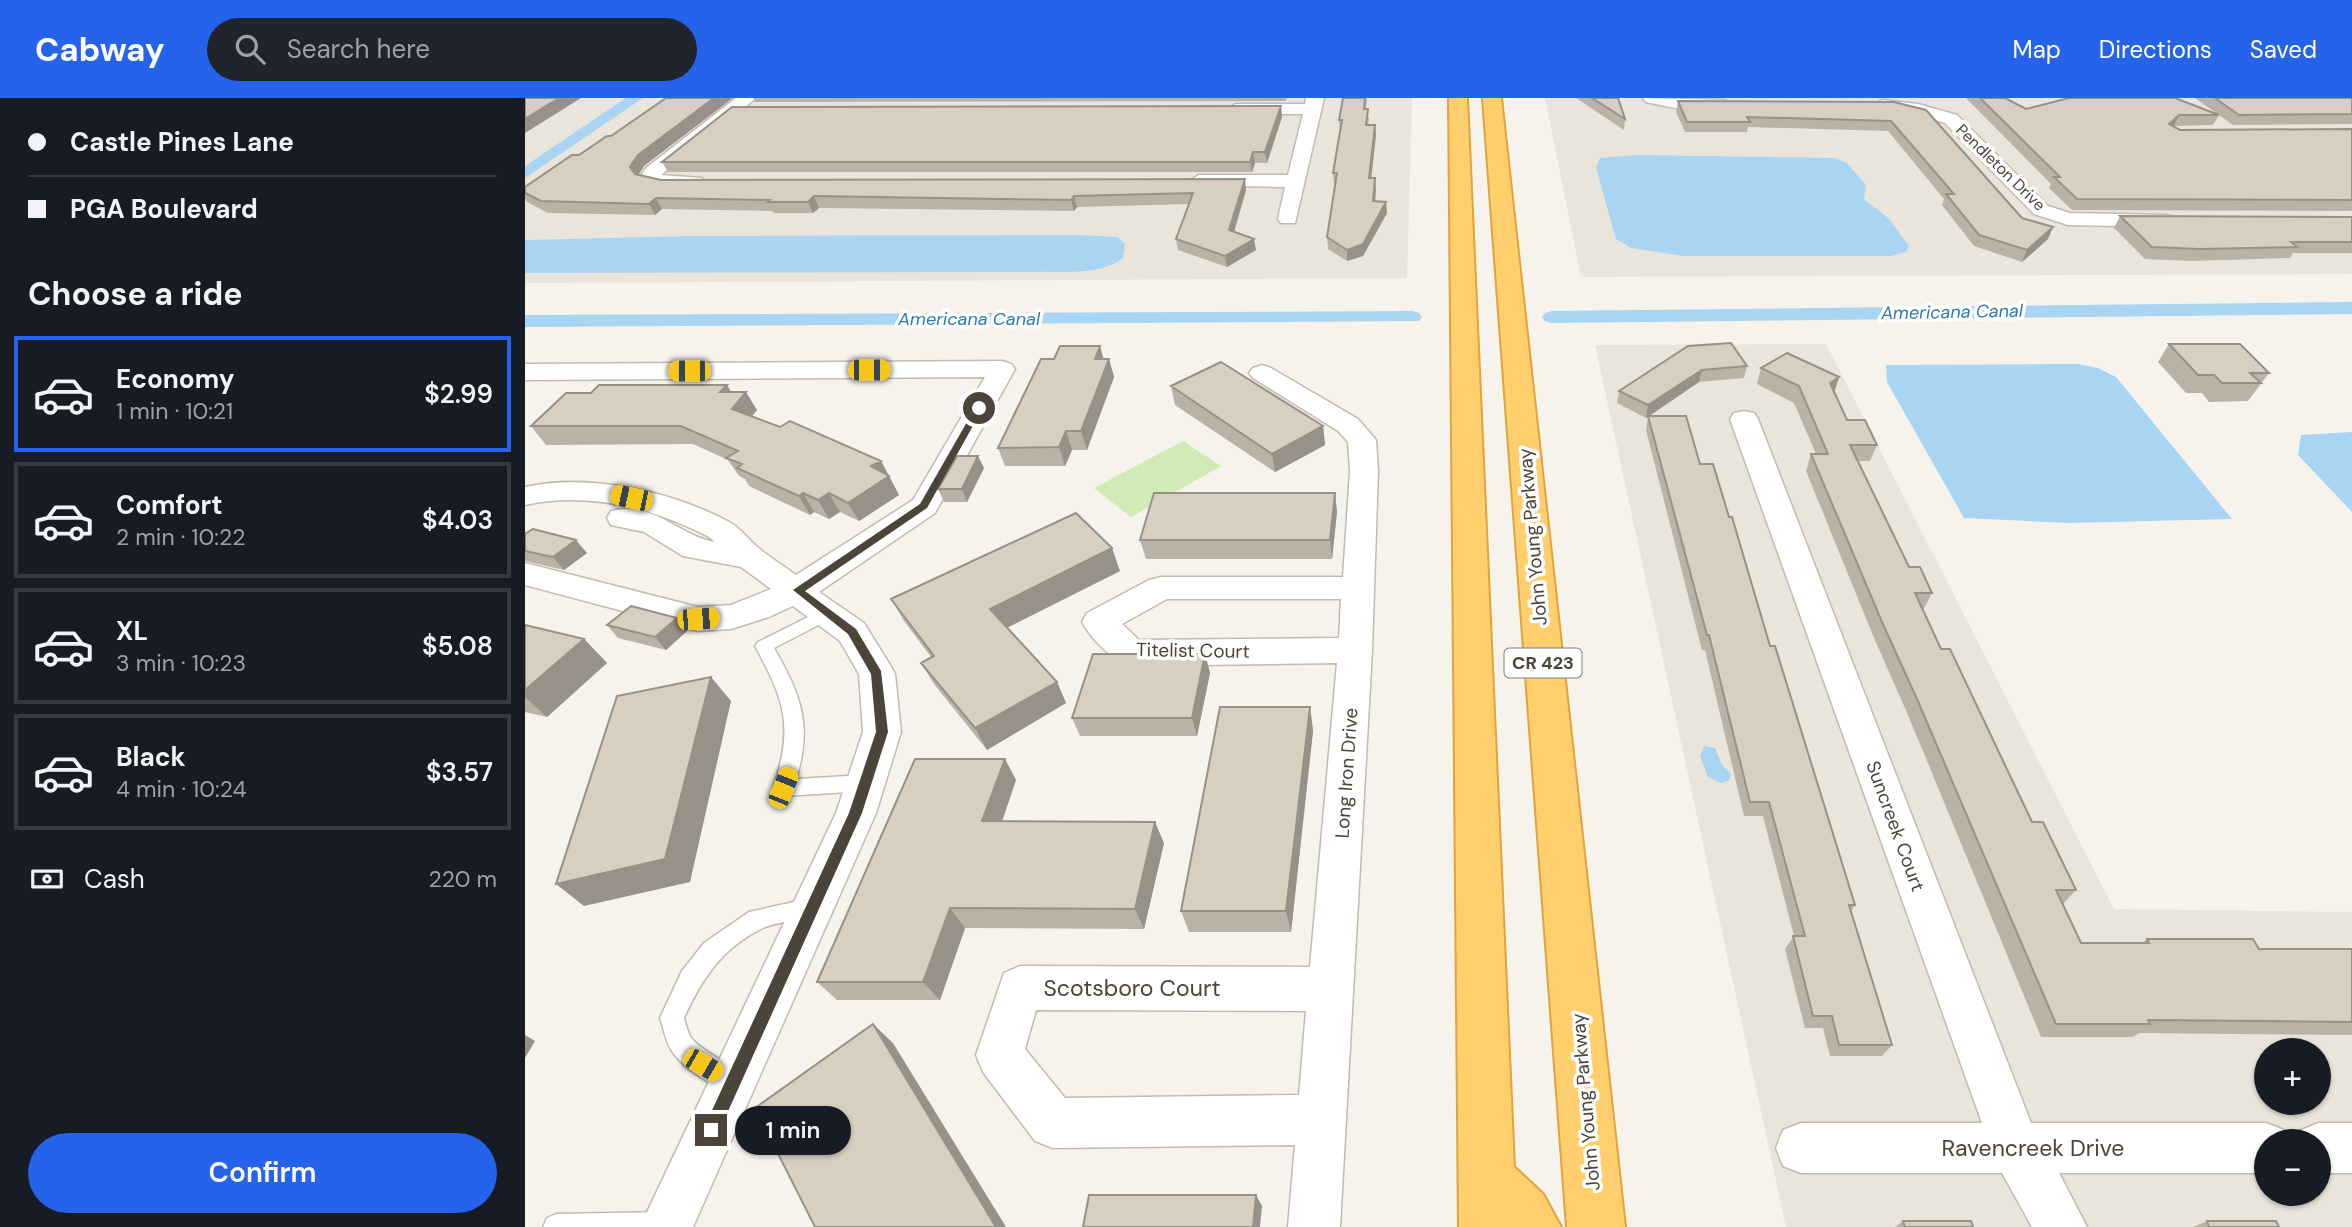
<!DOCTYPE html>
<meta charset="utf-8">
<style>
:root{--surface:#171b24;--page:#20242c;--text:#f1f3f6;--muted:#9ea1a6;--line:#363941;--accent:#2563eb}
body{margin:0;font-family:"DM Sans",sans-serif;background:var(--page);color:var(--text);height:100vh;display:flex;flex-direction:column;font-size:26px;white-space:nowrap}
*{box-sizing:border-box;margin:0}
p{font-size:23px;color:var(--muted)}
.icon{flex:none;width:38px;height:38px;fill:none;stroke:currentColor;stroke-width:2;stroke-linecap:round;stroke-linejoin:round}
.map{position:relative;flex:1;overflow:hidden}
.panel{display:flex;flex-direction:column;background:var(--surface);width:525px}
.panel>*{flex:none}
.top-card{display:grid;align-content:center;height:154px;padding:0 28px;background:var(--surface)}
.fabs{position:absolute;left:1729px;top:940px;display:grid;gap:14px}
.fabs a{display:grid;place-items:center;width:77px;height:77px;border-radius:50%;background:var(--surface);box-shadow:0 2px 5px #0004;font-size:35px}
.end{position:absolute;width:32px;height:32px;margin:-16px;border:9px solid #4b4439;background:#fff;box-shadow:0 0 0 4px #fff}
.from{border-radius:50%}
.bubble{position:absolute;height:49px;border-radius:24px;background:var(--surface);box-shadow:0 2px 5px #0004;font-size:23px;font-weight:600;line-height:49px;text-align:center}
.car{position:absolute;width:21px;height:42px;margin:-21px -10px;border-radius:9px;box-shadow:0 0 5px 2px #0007;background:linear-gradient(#f5c518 24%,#345 0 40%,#f5c518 0 76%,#345 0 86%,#f5c518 0)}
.top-card b{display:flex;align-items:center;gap:24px;height:66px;font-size:26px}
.top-card b+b{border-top:2px solid var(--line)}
.top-card i{width:18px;height:18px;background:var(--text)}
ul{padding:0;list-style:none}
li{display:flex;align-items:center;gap:21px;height:116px;margin:0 14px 10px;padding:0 14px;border:4px solid var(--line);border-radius:0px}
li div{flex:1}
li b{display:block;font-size:26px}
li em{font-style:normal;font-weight:600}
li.active{border-color:var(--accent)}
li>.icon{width:63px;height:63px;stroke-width:1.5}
h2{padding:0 28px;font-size:32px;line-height:84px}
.pay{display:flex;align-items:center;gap:18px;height:77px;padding:0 28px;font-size:26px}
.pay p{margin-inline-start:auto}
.action{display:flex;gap:14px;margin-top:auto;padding:14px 28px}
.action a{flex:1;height:80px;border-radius:42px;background:var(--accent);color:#fff;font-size:28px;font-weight:600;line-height:80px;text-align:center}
header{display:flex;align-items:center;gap:42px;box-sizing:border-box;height:98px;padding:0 35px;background:var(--accent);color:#fff}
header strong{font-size:33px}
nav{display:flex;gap:38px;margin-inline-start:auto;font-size:24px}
.search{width:490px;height:63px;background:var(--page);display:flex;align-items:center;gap:18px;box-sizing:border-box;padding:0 24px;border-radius:38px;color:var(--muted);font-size:26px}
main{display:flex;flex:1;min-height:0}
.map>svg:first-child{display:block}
.residential{fill:#eae5da;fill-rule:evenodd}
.green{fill:#d2eab5}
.water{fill:#a9d4f2}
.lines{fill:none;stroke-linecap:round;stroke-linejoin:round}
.canal{fill:#a9d4f2;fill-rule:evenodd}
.lane-casing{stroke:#c2bbae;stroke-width:3}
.street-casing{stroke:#c2bbae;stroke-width:3}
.highway-casing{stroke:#e0a43c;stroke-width:4}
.lane{fill:#fff;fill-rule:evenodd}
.street{fill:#fff;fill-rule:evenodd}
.highway{fill:#ffcf6e;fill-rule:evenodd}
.wall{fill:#bab2a6}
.shaded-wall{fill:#979187}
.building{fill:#d8cfc1;stroke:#979187;stroke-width:2}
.route{fill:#4b4439}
.labels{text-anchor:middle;stroke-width:7;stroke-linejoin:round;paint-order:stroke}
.far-street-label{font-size:16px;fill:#4b4439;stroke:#fff}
.far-water-label{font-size:18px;font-style:italic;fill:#2e7ab2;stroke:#fff}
.shield{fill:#fff;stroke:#817c74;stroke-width:2}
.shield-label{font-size:18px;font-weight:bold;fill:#4b4439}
.street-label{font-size:19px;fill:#4b4439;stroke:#fff}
.near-street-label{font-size:23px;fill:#4b4439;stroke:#fff}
</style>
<header>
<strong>Cabway</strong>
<div class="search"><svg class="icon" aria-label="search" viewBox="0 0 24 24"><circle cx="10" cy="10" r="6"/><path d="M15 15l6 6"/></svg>Search here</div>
<nav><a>Map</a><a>Directions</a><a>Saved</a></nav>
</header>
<main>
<section class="panel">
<div class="top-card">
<b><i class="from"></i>Castle Pines Lane</b>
<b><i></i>PGA Boulevard</b>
</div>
<h2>Choose a ride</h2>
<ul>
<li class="active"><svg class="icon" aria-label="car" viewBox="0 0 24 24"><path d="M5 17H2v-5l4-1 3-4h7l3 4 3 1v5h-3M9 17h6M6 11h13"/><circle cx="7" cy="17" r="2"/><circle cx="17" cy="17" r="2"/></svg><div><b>Economy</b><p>1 min · 10:21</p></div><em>$2.99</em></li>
<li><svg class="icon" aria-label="car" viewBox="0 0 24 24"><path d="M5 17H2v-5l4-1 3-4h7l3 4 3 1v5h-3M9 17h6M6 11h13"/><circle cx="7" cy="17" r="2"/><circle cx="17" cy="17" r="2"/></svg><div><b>Comfort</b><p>2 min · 10:22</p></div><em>$4.03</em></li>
<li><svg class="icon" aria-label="car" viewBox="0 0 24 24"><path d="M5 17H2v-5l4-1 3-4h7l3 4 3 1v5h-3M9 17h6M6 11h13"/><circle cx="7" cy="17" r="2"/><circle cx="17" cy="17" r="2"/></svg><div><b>XL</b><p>3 min · 10:23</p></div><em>$5.08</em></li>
<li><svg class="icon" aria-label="car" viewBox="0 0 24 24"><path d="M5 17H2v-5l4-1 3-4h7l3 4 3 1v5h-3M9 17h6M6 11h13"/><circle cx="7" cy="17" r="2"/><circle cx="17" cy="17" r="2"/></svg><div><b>Black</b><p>4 min · 10:24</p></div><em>$3.57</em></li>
</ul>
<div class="pay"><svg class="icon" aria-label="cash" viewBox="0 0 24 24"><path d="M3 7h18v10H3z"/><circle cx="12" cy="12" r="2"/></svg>Cash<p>220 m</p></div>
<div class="action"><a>Confirm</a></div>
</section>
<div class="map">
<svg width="1827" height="1129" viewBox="0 0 1827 1129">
<rect width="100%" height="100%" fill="#f6f3ec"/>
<!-- residential -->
<path class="residential" d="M0,0H887L882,180L0,185Z
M1020,0H1827V176L1056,179Z
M1301,246L1589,811L1827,814V1129H1261L1070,247ZM1741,952H1794V1004H1741ZM1741,1043H1794V1096H1741Z"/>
<!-- green -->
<path class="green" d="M658,343L696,368L606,419L569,390Z"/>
<!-- water -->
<path class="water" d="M1111,57L1310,60L1322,65L1341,87L1339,101L1364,121L1384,148L1381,154L1366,158H1159L1106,150L1091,141L1071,70L1075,60Z
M552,137L593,139L600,146L598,160C576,178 536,173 508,174L0,175V142L170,138Z
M1553,266L1573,270L1591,279L1707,421L1543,425L1439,420L1362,284L1361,267Z
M1827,334V414L1773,357L1776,337Z
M1179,648L1190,650L1197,667L1206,676L1205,682L1196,685L1183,679L1175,658Z"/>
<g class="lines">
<!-- canal -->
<path class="canal" d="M101,0H118L0,80V68Z
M1827,204V216L1027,225L1020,223L1017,219L1020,215L1027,213Z
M887,213L894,215L897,219L894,223L0,229V217Z"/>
<!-- lane casing -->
<g class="lane-casing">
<path id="lane" d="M303,509L309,511L311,515L309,519L249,550C276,597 288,628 271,681L341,677L348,679L351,685L348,691L341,693L258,698L251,696L248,690C269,630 260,602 230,548L233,544Z
M287,800L295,803L298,810L295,817C276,824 253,822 236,831C197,850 176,882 159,920C161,927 163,936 167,941C181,957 213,967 220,984L217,993L208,996C187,987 163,974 149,956C141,947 139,931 135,920L157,873L179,845L224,814Z
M139,1114L148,1118L151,1129H18L22,1120L31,1116Z"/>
</g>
<!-- street casing -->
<g class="street-casing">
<path id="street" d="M211,0H231L136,77L177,80L180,84L177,88L142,90L117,84L114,80L121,70Z
M781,0H799L770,125H756L753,121L760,89L667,87L664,83L674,77H763L778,16H711L702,11L711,6H780Z
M1118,0L1200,2L1209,7C1196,21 1139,8 1121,4Z
M1357,2L1393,6L1432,17L1523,108L1545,115L1642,117L1649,119L1652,123L1649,127L1642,129L1543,127L1509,116L1420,25L1391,16L1351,11L1348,7Z
M477,263L486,266L490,271L410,415L294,494L339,525L365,567L370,576L376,634L351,715L168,1129H115L311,715L338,634L334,576L315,543L268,508L244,519L206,531L173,533L0,487V465L173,509L206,507L246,491L216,469L158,458L119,434L86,427L82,420L86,413C129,402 154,438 190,444C182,436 171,433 161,428C113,406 52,395 0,407V389C64,375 147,393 204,424C216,430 225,444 236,452C247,461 260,469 271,477L388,402L460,279L0,282V266Z
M737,267L746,270L833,321L851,342L853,373L847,552L815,1129H763L770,1047L528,1050L510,1043L458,974L451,957L479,875L495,868L785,869L812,565L606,568C587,562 567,542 557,524L562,515L624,482L636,479H818L825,373L823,344L813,333L728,280L724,275L728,270ZM642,501H816L814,540L614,542L597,526ZM511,912L781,913L774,997L540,1000L500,951Z
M1219,313L1229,315L1233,321L1506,1025H1741L1759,1032L1763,1043H1741V1075H1534L1562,1129H1507L1477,1075H1276L1258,1068L1251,1050L1258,1032L1276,1025H1457L1205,321L1209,315Z
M1794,1025H1827V1075H1794V1043H1772L1776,1032Z"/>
</g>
<!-- highway casing -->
<g class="highway-casing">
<path id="highway" d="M924,0H942L989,1069L1018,1096L1036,1129H934Z
M958,0H976L1100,1129H1042Z"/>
</g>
<!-- lane -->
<use href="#lane" class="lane"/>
<!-- street -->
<use href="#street" class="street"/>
<!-- highway -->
<use href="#highway" class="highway"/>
</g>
<!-- wall -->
<path class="wall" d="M228,0H762L761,3L230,4Z
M818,0H842L841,11L844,21L843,27L851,37L846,80L851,91L850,103L861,104L862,115L838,158L822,163L803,151L802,139L811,86H809L808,75L815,33L814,22Z
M1051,0H1093L1100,21L1099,32Z
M1441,0H1480L1501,11L1694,17L1688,27L1648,28L1655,32L1827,31V113L1547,112L1524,90L1526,86Z
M1670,0H1827V26L1708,27Z
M1153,3L1369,4L1497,120L1528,129L1523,141L1497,164L1449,148L1417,107L1419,101L1363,33L1223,29L1222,34H1160L1151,14Z
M756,8L757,19L742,65H730L727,74H143L137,64Z
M86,38L119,68L114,76L136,82L721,92L709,134L731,152L702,169L653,152L651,141L664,106L552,109L549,113L294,110L288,115H249L247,113L137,111L130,117L23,115L2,104L0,101V89Z
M1595,118L1827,119V155H1768L1765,160L1667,163L1620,161L1589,130Z
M1644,246L1744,275L1723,303L1684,304L1677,295H1661L1633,264Z
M1163,248L1222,268L1219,280L1174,284L1124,318L1175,366L1245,548L1330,807L1326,813L1367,947L1357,958H1305L1298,930H1280L1260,851L1269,838L1238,718H1219L1180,552H1177L1121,332L1123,318L1121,320L1092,305L1094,293Z
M579,261H584L589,279L562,352H547L540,368H480L473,350Z
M1236,270L1314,279L1309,294L1322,322L1352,347L1345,363H1333L1384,469L1407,495L1398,512L1416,551L1507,724L1551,792L1538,806L1556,845H1617L1622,841L1734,851H1827V937L1614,935L1608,939H1516L1383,617L1349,540L1281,373L1286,356H1291L1269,305L1232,286Z
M646,288L798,328L800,347L750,374L650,307Z
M206,294L232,312L227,318L255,329L356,363L374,397L334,423L315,414L304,421L289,414L285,417L224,388L220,381L214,378L203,362L168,346L21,347L6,328Z
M459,370L442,404H419L413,391Z
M810,395L812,414L807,461H621L615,442Z
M0,436L62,455L39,472L0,463Z
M595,473L482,530L532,584L541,605L462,652L409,586L396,565L406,559L379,523L366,501Z
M152,520L162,533L141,552L93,540L82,527Z
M0,527L59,541L82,565L22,619L0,614Z
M680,556L685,575L672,638H555L547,620Z
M785,609L788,633L766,834H664L656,813Z
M491,682L477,723L639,745L619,831L440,830L415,902H312L292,884Z
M1378,1123L1448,1129H1370Z
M1682,1123L1754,1129H1668Z"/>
<!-- shaded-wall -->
<path class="shaded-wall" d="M34,0H56L0,35V21Z
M189,0H208L119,68L111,80L105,69L113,57Z
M756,8L757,19L742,65L740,54Z
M1654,17L1649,28L1639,36L1644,26Z
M850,27L851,37L845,91L844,80Z
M728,54L730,65L727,74L725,64Z
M850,80L851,91L849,114L848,103Z
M720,81L721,92L706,144L704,132Z
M289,98L294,110L288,115L283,104Z
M549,98L552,109L549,113L546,102Z
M131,100L137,111L130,117L124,106Z
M861,104L862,115L838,158L822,163V152Z
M1528,129L1523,141L1497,164L1502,152Z
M729,141L731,152L702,169L700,158Z
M575,248L580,266L570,261Z
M584,261L589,279L562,352L556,333Z
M1177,272L1174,284L1121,320L1123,307Z
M1314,279L1309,295L1305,285Z
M202,287L212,304L221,294L232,312L218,329L195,294Z
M798,328L800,347L750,374L747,356Z
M541,333L547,352L540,368L534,349Z
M453,358L459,370L442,404L437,391Z
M356,363L374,397L334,423L323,405L346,368Z
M278,395L289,414L285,417L274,398Z
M304,395L315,414L304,421L293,402Z
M810,395L812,414L807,461L805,442Z
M51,442L62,455L39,472L28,459Z
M587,450L595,473L475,533L465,511Z
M152,520L162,533L141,552L130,539Z
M59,541L82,565L22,619L0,599V592Z
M680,556L685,575L672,638L667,620Z
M186,579L206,603L165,784L59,808L31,786Z
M532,584L541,605L462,652L450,630Z
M785,609L788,633L766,834L761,813Z
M480,661L491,682L470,744L457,723Z
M630,724L639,745L619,831L610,811Z
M425,810L440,830L415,902L398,884Z
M348,926L368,945L481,1129H471Z
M0,937L10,943L0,960Z
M731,1097L737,1108L735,1129H728Z"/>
<!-- building -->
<path class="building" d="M0,0H34L0,21Z
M141,0H189L113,57L105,69L110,76L136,82L720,81L704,132L729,141L700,158L651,141L668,95L549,98L546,102L289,98L283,104H243L245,102L131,100L124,106L16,103L0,95V89L47,57H54L82,38H86Z
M818,0H840L839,11H843L841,27H850L844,80H850L848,103L861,104L838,146L822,152L802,139L812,75H808L817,22H814Z
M1067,0H1093L1100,21Z
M1455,0H1480L1501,11L1544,0H1650L1694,17H1654L1644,26L1655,32L1827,31V102L1552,101L1529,79H1535Z
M1690,0H1827V16L1714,17Z
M1153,3L1369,4L1401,12L1497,120L1528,129L1502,152L1454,137L1421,96H1429L1366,23L1222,19L1225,24H1162Z
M756,8L740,54H728L725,64H137L207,9Z
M1595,118L1827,119V144H1766L1772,149L1674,151L1627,149Z
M1206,245L1222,268L1177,272L1123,307L1094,293L1163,248Z
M1644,246H1715L1744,275H1725L1736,285H1697L1689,277H1673Z
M535,248H575L570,261H584L556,333H541L534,349L473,350L516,261H529Z
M1262,255L1314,279L1305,285L1322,322H1340L1352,347H1325L1384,469H1395L1407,495H1390L1416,551H1425L1507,724H1518L1551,792H1531L1556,845H1624L1622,841H1728L1734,851H1827V924L1623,922L1625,926H1531L1392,601L1357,524L1286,356H1303L1274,288L1236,270Z
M696,264L798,328L747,356L646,288Z
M74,287H202L195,294H221L207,311L255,329L265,323L356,363L346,368L364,378L323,405L304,395L293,402L278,395L274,398L212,370L217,366L201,360L213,353L156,328H6L41,295H66Z
M1123,318H1161L1175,366H1188L1204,419H1207L1245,548H1250L1330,807H1324L1367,947H1314L1307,918H1288L1268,838H1280L1244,704H1225L1184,537H1182Z
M432,358H453L437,391H413Z
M629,395H810L805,442H615Z
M551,415L587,450L465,511L532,584L450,630L396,565L409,558L366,501Z
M8,431L51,442L28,459L0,453V436Z
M106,508L152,520L130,539L82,527Z
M0,527L59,541L0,592Z
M568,556H680L667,620H547Z
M186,579L140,761L31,786L92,598Z
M695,609H785L761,813H656Z
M390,661H480L457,723L630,724L610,811L425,810L398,884H292Z
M348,926L471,1129H290L230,1010Z
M564,1097H731L728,1129H558Z
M1378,1123H1446L1448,1129H1380Z
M1682,1123H1751L1754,1129H1684Z"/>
<!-- route -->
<path class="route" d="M454,308L458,310L402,410L280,493L331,531L356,573L363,634L337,715L192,1038L186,1040L180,1038L178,1032L324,715L351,634L346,576L323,536L268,492L395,406L450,310Z"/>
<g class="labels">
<!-- far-street labels -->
<g class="far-street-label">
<text transform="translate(1476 69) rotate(44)" y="6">Pendleton Drive</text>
</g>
<!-- far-water labels -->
<g class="far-water-label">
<text transform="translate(1427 214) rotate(-1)" y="6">Americana Canal</text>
<text x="444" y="227">Americana Canal</text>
</g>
<!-- shield labels -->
<rect class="shield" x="979.5" y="550.5" width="77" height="29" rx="5"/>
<g class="shield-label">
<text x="1018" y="571">CR 423</text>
</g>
<!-- street labels -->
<g class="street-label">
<text transform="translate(1007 439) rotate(-95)" y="7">John Young Parkway</text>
<text transform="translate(668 552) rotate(1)" y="7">Titelist Court</text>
<text transform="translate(821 675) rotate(-86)" y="7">Long Iron Drive</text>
<text transform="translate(1371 728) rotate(70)" y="7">Suncreek Court</text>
<text transform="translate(1060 1004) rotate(-95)" y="7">John Young Parkway</text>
</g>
<!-- near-street labels -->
<g class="near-street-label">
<text x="607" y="898">Scotsboro Court</text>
<text x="1508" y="1058">Ravencreek Drive</text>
</g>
</g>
</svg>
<div class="fabs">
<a>+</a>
<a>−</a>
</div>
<i class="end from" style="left:454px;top:310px"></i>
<i class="end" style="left:186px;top:1032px"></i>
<div class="bubble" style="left:210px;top:1008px;width:116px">1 min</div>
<i class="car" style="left:344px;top:272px;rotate:90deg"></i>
<i class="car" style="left:164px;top:273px;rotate:270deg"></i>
<i class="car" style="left:106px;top:400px;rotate:282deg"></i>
<i class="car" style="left:173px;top:521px;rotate:86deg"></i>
<i class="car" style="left:258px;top:690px;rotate:22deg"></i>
<i class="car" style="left:178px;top:967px;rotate:120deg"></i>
</div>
</main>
